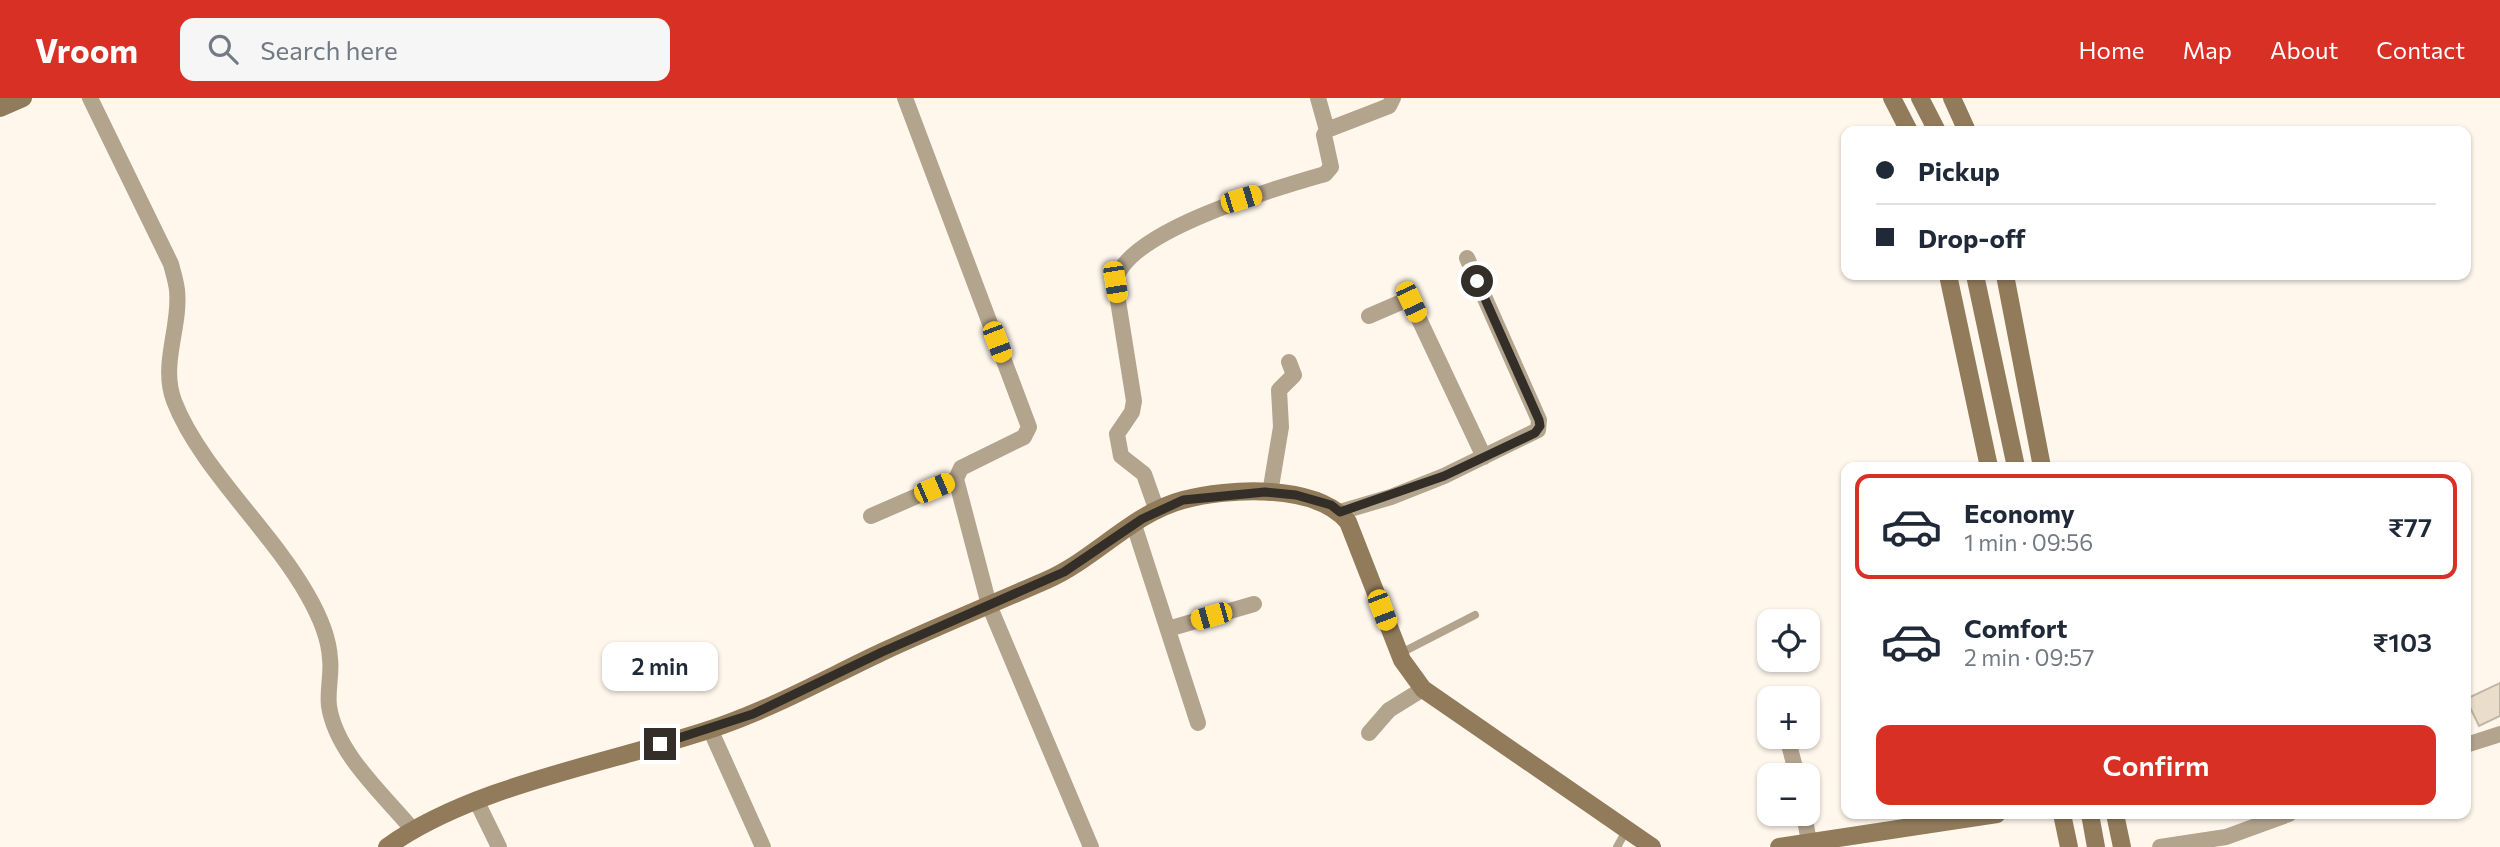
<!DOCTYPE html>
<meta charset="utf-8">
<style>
:root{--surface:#fff;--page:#f6f6f7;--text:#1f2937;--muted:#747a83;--line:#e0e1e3;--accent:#d93025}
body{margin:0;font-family:Commissioner,sans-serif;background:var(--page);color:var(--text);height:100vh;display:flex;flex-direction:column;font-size:26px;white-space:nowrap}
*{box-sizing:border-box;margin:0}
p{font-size:23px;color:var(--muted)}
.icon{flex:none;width:38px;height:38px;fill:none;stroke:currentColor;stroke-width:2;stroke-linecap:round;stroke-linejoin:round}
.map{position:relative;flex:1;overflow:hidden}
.details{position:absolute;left:1841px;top:364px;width:630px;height:357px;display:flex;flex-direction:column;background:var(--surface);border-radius:14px;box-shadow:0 2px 5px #0004}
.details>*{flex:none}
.guide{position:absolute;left:1841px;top:28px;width:630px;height:154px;border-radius:14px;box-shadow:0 2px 5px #0004;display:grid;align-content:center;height:154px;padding:0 35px;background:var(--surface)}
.fabs{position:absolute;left:1757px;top:511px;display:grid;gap:14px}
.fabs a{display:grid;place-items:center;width:63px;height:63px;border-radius:14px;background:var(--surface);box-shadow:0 2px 5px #0004;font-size:35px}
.end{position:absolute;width:32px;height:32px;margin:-16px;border:9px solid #332e27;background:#fff;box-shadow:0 0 0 4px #fff}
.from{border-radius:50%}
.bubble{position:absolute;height:49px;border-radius:14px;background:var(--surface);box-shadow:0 2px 5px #0004;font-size:23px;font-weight:600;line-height:49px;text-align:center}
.car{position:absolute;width:21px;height:42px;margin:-21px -10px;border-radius:9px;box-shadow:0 0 5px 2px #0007;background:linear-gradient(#f5c518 24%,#345 0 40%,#f5c518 0 76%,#345 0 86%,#f5c518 0)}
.guide b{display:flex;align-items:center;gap:24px;height:66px;font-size:26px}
.guide b+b{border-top:2px solid var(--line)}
.guide i{width:18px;height:18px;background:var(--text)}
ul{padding:12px 0 0;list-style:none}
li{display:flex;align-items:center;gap:21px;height:105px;margin:0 14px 10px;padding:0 21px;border:4px solid transparent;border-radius:14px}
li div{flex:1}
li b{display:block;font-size:26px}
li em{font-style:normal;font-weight:600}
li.selected{border-color:var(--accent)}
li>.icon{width:63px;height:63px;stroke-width:1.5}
.button{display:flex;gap:14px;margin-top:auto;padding:14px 35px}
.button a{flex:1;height:80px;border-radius:14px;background:var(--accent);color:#fff;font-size:28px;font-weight:600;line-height:80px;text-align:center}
header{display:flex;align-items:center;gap:42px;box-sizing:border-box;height:98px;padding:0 35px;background:var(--accent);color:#fff}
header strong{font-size:33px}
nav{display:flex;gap:38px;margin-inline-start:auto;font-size:24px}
.search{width:490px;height:63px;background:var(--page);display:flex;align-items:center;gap:18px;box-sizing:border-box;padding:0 24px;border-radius:14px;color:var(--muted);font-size:26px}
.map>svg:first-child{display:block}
.building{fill:#eaddca;stroke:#c1b5a3;stroke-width:2}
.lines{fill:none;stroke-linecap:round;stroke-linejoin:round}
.lane{stroke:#b3a48e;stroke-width:8}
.street{stroke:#b3a48e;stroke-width:16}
.secondary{stroke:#917b5b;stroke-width:18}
.route{stroke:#332e27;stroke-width:9}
</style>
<header>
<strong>Vroom</strong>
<div class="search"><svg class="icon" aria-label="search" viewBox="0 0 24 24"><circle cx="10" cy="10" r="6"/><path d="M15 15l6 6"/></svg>Search here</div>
<nav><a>Home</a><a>Map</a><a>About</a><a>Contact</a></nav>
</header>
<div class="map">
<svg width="2500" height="749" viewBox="0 0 2500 749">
<rect width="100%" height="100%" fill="#fff7ec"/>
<!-- building -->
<path class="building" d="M2500,585V618L2479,628L2466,601Z"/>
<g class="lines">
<!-- lane -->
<path class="lane" d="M1399,556L1475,517
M1617,749L1626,733"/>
<!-- street -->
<path class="street" d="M90,0L171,166C173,174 176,183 177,192C181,229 160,266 174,303C200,370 271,432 307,496C318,515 329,538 330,561C332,576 327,593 329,608C336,655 383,696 412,731
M905,0L1029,329L1024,339L961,370L956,381L989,507L1091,749
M1318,0L1327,32
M1369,218L1406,202L1411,204L1484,359
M1270,395L1281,329L1279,292L1294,277L1289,264
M1157,413L1144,376L1121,358L1117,336L1132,314L1134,303L1115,184C1126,132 1277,90 1325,76L1331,69L1324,37L1327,32L1389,8L1393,0
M1340,414L1391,399L1444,378L1538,332L1539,322L1467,160
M871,418L956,381
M1134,427L1198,625
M1168,531L1254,506
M710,631L763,749
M1369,635L1389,612L1423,591
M1787,639L1797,677
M2466,647L2500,636
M477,704L499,749
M1804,716L1809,744
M2160,749L2226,739L2289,716"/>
<!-- secondary -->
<path class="secondary" d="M1892,0L1909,33
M1920,0L1937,33
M1952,0L1967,33
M0,10L23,0
M1948,177L1989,369
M1975,177L2016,369
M2005,177L2042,369
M2062,716L2069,749
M2090,716L2096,749
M2115,716L2122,749
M387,749C476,685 619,664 723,627C779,607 829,579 882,554C936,529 992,506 1047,482C1095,461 1133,415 1183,402C1228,390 1316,385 1348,424L1402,562L1423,591L1652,749
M1779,749L1997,716"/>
</g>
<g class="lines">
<!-- route -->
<path class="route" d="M660,646L753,616L882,554L1064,474L1142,421L1183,402L1265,394L1296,397L1331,407L1340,414L1444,378L1535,335L1540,328L1539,322L1477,183"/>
</g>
</svg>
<div class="fabs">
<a><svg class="icon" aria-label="locate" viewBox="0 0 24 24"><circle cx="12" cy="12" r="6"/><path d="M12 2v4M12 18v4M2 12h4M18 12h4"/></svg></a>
<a>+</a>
<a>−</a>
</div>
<i class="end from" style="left:1477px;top:183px"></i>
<i class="end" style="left:660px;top:646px"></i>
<div class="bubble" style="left:602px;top:544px;width:116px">2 min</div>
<i class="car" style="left:1241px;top:101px;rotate:73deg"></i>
<i class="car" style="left:1115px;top:184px;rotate:171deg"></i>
<i class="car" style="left:1411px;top:204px;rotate:155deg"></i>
<i class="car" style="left:997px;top:244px;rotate:159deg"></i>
<i class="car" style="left:934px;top:390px;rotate:67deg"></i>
<i class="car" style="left:1382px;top:512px;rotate:159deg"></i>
<i class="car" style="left:1211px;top:518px;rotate:254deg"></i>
<div class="guide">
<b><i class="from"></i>Pickup</b>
<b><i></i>Drop-off</b>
</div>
<section class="details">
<ul>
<li class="selected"><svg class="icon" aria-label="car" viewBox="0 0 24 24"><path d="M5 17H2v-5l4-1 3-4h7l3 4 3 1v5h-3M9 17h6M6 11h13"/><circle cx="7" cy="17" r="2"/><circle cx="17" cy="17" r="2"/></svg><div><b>Economy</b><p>1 min · 09:56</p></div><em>₹77</em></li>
<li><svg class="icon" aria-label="car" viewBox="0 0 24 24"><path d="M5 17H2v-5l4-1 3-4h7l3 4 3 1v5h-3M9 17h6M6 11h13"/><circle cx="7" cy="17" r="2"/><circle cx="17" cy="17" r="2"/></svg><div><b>Comfort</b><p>2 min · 09:57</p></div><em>₹103</em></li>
</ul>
<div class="button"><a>Confirm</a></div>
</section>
</div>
